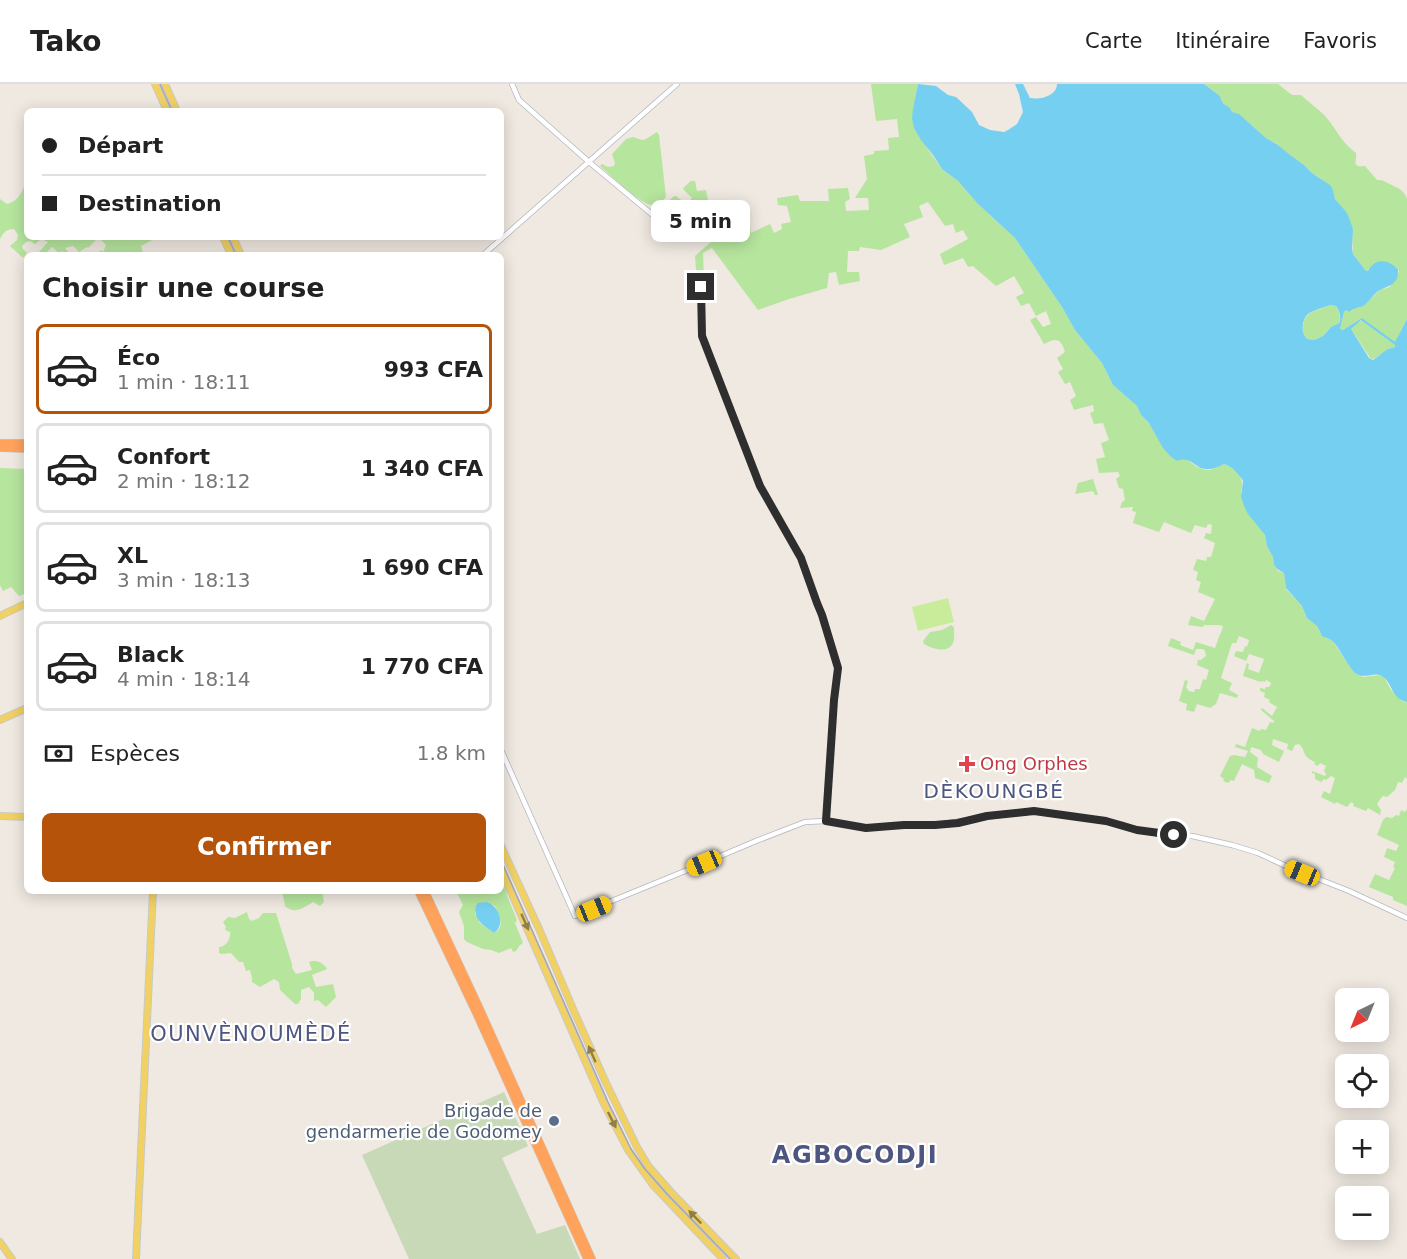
<!DOCTYPE html>
<html lang="fr">
<meta charset="utf-8">
<style>
:root{--surface:#fff;--page:#f6f6f6;--text:#222;--muted:#767676;--line:#e0e0e0;--accent:#b45309}
body{margin:0;font-family:"DejaVu Sans",sans-serif;background:var(--page);color:var(--text);height:100vh;display:flex;flex-direction:column;font-size:22px;white-space:nowrap}
*{box-sizing:border-box;margin:0}
p{font-size:20px;color:var(--muted)}
.icon{flex:none;width:33px;height:33px;fill:none;stroke:currentColor;stroke-width:2;stroke-linecap:round;stroke-linejoin:round}
.map{position:relative;flex:1;overflow:hidden}
.drawer{position:absolute;left:24px;top:168px;width:480px;height:642px;display:flex;flex-direction:column;background:var(--surface);border-radius:9px;box-shadow:0 3px 15px #0003}
.drawer>*{flex:none}
.top-card{position:absolute;left:24px;top:24px;width:480px;height:132px;border-radius:9px;box-shadow:0 3px 15px #0003;display:grid;align-content:center;height:132px;padding:0 18px;background:var(--surface)}
.needle{width:39px;rotate:223deg}
.fabs{position:absolute;left:1335px;top:904px;display:grid;gap:12px}
.fabs a{display:grid;place-items:center;width:54px;height:54px;border-radius:9px;background:var(--surface);box-shadow:0 3px 15px #0003;font-size:30px}
.end{position:absolute;width:27px;height:27px;margin:-14px;border:8px solid #2e2e2e;background:#fff;box-shadow:0 0 0 3px #fff}
.from{border-radius:50%}
.bubble{position:absolute;height:42px;border-radius:9px;background:var(--surface);box-shadow:0 3px 15px #0003;font-size:20px;font-weight:700;line-height:42px;text-align:center}
.car{position:absolute;width:18px;height:36px;margin:-18px -9px;border-radius:8px;box-shadow:0 0 4px 2px #0007;background:linear-gradient(#f5c518 24%,#345 0 40%,#f5c518 0 76%,#345 0 86%,#f5c518 0)}
.top-card b{display:flex;align-items:center;gap:21px;height:57px;font-size:22px}
.top-card b+b{border-top:2px solid var(--line)}
.top-card i{width:15px;height:15px;background:var(--text)}
ul{padding:0;list-style:none}
li{display:flex;align-items:center;gap:18px;height:90px;margin:0 12px 9px;padding:0 6px;border:3px solid var(--line);border-radius:9px}
li div{flex:1}
li b{display:block;font-size:22px}
li em{font-style:normal;font-weight:700}
li.active{border-color:var(--accent)}
li>.icon{width:54px;height:54px;stroke-width:1.5}
h2{padding:0 18px;font-size:27px;line-height:72px}
.pay{display:flex;align-items:center;gap:15px;height:66px;padding:0 18px;font-size:22px}
.pay p{margin-inline-start:auto}
.action{display:flex;gap:12px;margin-top:auto;padding:12px 18px}
.action a{flex:1;height:69px;border-radius:9px;background:var(--accent);color:#fff;font-size:24px;font-weight:700;line-height:69px;text-align:center}
header{display:flex;align-items:center;gap:36px;box-sizing:border-box;height:84px;padding:0 30px;background:var(--surface);border-bottom:2px solid var(--line)}
header strong{font-size:28px}
nav{display:flex;gap:33px;margin-inline-start:auto;font-size:21px}
.map>svg:first-child{display:block}
.green{fill:#b6e59e;fill-rule:evenodd}
.cemetery{fill:#c8d9b8}
.pitch{fill:#c9ec9a}
.water{fill:#75cff0;fill-rule:evenodd}
.lines{fill:none;stroke-linecap:round;stroke-linejoin:round}
.minor-casing{stroke:#b4b7c1;stroke-width:6}
.major-casing{stroke:#c9c9c9;stroke-width:8}
.highway-casing{stroke:#c9c9c9;stroke-width:8}
.minor{stroke:#fff;stroke-width:4.5}
.major{stroke:#f2d163;stroke-width:6}
.highway{stroke:#ffa35c;stroke-width:7}
.rail{stroke:#a3a6b8;stroke-width:1.5}
.oneway{fill:#908048}
.route{stroke:#2e2e2e;stroke-width:8}
.health-dot{fill:#e0444e;stroke:#fff;stroke-width:2}
.service-dot{fill:#5c6f8a;stroke:#fff;stroke-width:2}
.labels{text-anchor:middle;stroke-width:4.5;stroke-linejoin:round;paint-order:stroke}
.health-label{font-size:18px;fill:#be3a42;stroke:#fff;text-anchor:start}
.service-label{font-size:18px;fill:#4e5e75;stroke:#fff;text-anchor:end}
.neighbourhood-label{font-size:20px;letter-spacing:1.5px;fill:#4d5680;stroke:#fff}
.quarter-label{font-size:21px;letter-spacing:1.5px;fill:#4d5680;stroke:#fff}
.district-label{font-size:24px;font-weight:bold;letter-spacing:1.5px;fill:#4d5680;stroke:#fff}
</style>
<header>
<strong>Tako</strong>
<nav><a>Carte</a><a>Itinéraire</a><a>Favoris</a></nav>
</header>
<div class="map">
<svg width="1407" height="1175" viewBox="0 0 1407 1175">
<rect width="100%" height="100%" fill="#efe9e1"/>
<!-- green -->
<path class="green" d="M871,0H918L915,15L927,64L939,81L942,85L958,97L979,121L1015,154L1062,223L1075,246L1102,279L1113,301L1137,322L1141,331L1149,339L1170,372L1186,375L1197,383L1206,386H1210L1224,380C1237,385 1245,394 1241,408L1265,451L1267,462L1273,473L1274,481L1278,487L1284,489L1286,505L1302,522L1307,534L1317,542L1320,549L1326,554L1332,556L1352,586L1355,589L1363,593L1380,591L1384,593L1391,606L1402,617L1407,618V695L1405,693L1402,699L1398,698L1395,706L1387,713L1383,712L1381,714L1377,720L1381,726L1380,731L1368,724L1366,727L1353,722L1354,720L1351,718L1347,723L1336,718L1335,720L1321,713L1324,707L1330,710L1335,694L1331,692L1326,696L1324,695L1321,698L1315,695V690L1312,689V687L1325,692L1326,690L1324,687L1326,682L1320,679L1318,682L1314,680L1315,678C1301,672 1307,668 1299,660L1295,661L1292,667L1287,665L1288,660L1273,655L1272,661L1284,667L1279,678L1263,670L1261,666L1251,663L1250,668L1258,674L1257,683L1272,692L1269,699L1255,694L1254,686L1242,680L1234,697L1231,696L1228,699L1223,697L1224,695L1220,692L1230,672L1234,671L1245,673L1248,667L1235,663L1236,660L1245,663L1252,644L1260,647L1261,645L1266,646L1270,638L1273,639L1274,637L1261,626L1262,624L1272,632L1277,623L1269,618L1270,616L1264,613L1265,609L1260,607V604L1265,605L1266,603H1269L1271,600L1270,598L1266,596L1265,598L1262,597L1261,598L1243,592L1247,579L1249,580L1248,585L1259,589L1264,575L1249,570L1246,577L1234,572L1236,567L1243,568L1245,562L1247,563L1249,556L1239,552L1236,559H1232L1221,594L1232,599L1229,606L1238,611L1237,614L1220,609L1216,620L1210,624L1197,620L1194,628L1186,626L1187,620L1179,617L1185,596L1188,597L1186,604L1188,605V607L1194,608L1195,605H1200L1203,595L1206,596L1209,586L1197,581L1198,576H1201L1206,572L1205,567L1203,565H1196L1194,571L1168,562L1171,554L1181,558L1180,561L1193,566L1196,558L1215,564L1220,550L1221,549L1223,542C1216,540 1211,542 1204,541L1203,543L1188,541L1191,532L1204,537L1215,515L1198,508L1201,498L1196,496L1198,488L1193,486L1197,475L1206,477L1207,473H1211L1215,459L1204,454L1206,449L1211,450L1212,441L1208,440L1206,444L1195,441L1191,449L1164,438L1159,448L1133,439L1136,428L1132,427L1133,423L1120,424L1122,418L1125,416L1123,405L1119,404L1116,395L1120,392L1118,388L1099,389L1096,375L1105,373L1101,359L1109,356L1103,339L1094,340L1090,329L1094,327L1093,321L1074,326L1070,316L1076,312L1070,298L1065,300L1058,288L1063,285L1057,274L1065,268C1061,253 1055,254 1044,260L1030,236L1036,233L1043,243L1051,240L1046,227L1036,232L1029,219L1021,222L1016,213L1024,209L1014,192L996,202L973,182L968,183L963,174L944,181L940,170L968,155L963,146L956,149L953,140L945,142L928,118L919,122L923,133L904,140L910,153L881,166L860,163L859,167H848L847,188H859L860,197L839,201L836,188L829,189L827,204L789,215L758,226L712,164L703,169L704,196L697,201L695,172L730,141L728,121L747,119L751,149L770,140L774,149L782,145L781,140L791,138L787,122L778,121L777,114L798,111L800,117H829L828,105L848,104L850,115L845,118L846,127L869,126L868,114H855L867,95L864,72L874,70V67L889,66L888,54L899,53L897,35L876,37Z
M1204,0H1278L1292,11H1301C1309,19 1318,24 1326,33C1337,46 1341,58 1356,69C1357,79 1351,83 1365,82L1377,96C1384,96 1385,98 1392,101C1399,105 1404,106 1407,115V235L1401,246L1396,258H1394L1362,234L1343,246H1340V245L1344,228L1346,226L1351,228L1356,222L1364,221L1380,206L1390,203L1398,190L1399,187L1397,183L1369,185L1367,187L1365,186L1353,170L1352,143L1344,125L1335,115L1333,106L1320,94L1312,89L1304,81L1289,71L1277,60L1266,54L1248,38L1232,28L1220,16V12Z
M657,48L659,51L666,113C663,116 659,120 654,121C642,123 610,90 600,82L602,80L608,83L614,82L615,79L612,70L626,55L633,53L642,56L646,55Z
M27,96V153H158L141,162L143,169L141,171H101L99,168L101,166L103,168L106,161L100,155H97L88,164L87,163L79,168L73,162L65,164L69,169L66,171L62,167L59,169L52,163L44,171H42L39,168L48,158L41,155L35,160L30,157L26,158L22,162L23,165L27,169L23,174L10,162L17,156L18,151L14,145C6,145 3,149 0,155V115L7,120C20,117 22,106 27,96Z
M691,97H695L697,107L706,106L709,122L715,117L717,123L723,122L724,139L712,147L709,143L693,157L682,147L690,139L668,118L674,112H676L686,120L692,114L683,105L684,103Z
M1331,221C1332,221 1334,221 1335,222C1339,224 1341,235 1339,239C1338,240 1332,242 1331,243C1327,246 1325,251 1321,253C1300,265 1299,238 1309,230C1314,226 1324,224 1331,221Z
M1362,236L1395,261V263C1382,265 1380,275 1371,275L1351,245L1352,242Z
M0,384L27,385V509L19,512L11,503L3,507L0,501Z
M1093,395L1098,411H1095L1093,407L1075,410L1078,399Z
M951,541L954,543C954,547 955,554 953,559C948,570 932,565 924,560L923,557L930,548L942,546Z
M1407,725V822L1393,816V813L1369,803L1375,790L1389,796L1395,784L1393,783L1395,778L1384,773L1387,764L1396,767L1399,761L1377,751L1383,736L1386,733L1392,734L1396,731L1399,732L1401,726L1405,728Z
M501,796L506,803L507,811L517,836L515,839L523,859L520,861L516,867L513,868L511,864L499,869L491,866L483,865L467,858L464,855V842L459,828L463,821L456,807H501ZM487,818L495,822C499,831 506,843 494,849L480,839L475,830L478,820Z
M282,807H322L324,818L320,822L313,818C303,824 295,831 285,822Z
M247,828L249,835L252,837L259,834L263,829H276L292,880V884L296,890L312,886L309,878C316,875 324,879 327,885L312,891L316,903L333,900L336,913L326,923L318,916L314,917V909L309,903L301,906V915L298,920H295L280,906L279,898L274,895L260,903L252,898V894L250,886L246,887L243,878H239L231,869L222,870L219,869V863C226,863 231,855 230,848L225,846L226,843L223,838L228,833L235,834Z"/>
<!-- cemetery -->
<path class="cemetery" d="M504,1008L528,1062L502,1074L537,1150L565,1141L580,1175H409L362,1071Z"/>
<!-- pitch -->
<path class="pitch" d="M948,514L954,538L918,547L912,523Z"/>
<!-- water -->
<path class="water" d="M918,0L936,2L948,11L956,13L972,28L979,41L990,46L1004,48L1008,46L1017,40L1023,28L1019,10L1015,0H1023L1030,14C1040,16 1057,12 1057,0H1204L1220,12C1221,18 1224,21 1229,23L1232,28L1239,30L1266,54L1278,61L1290,71L1304,81L1312,89L1330,101L1333,106L1335,115L1344,125L1348,131L1353,145L1352,164L1353,170L1365,186L1368,187C1375,174 1387,175 1398,185C1399,203 1387,201 1377,208C1372,212 1368,219 1363,222C1357,224 1355,223 1350,228L1346,226L1344,228L1340,245L1343,246L1362,234L1395,258L1407,235V618C1391,615 1393,599 1382,592C1374,587 1364,596 1355,589C1348,583 1337,559 1331,556C1328,554 1325,554 1322,552L1317,542L1307,534L1302,522L1286,504L1284,489L1277,485L1274,481L1273,473L1267,462L1265,451L1248,430L1245,424L1241,413L1243,397C1238,389 1233,383 1224,380C1194,396 1196,369 1177,377L1170,372L1163,364L1149,339L1141,331L1137,322L1113,301L1102,279L1075,246L1062,223L1015,154L978,120L958,97L942,85L933,71L921,56L914,44L912,34L913,25ZM1331,221C1332,221 1334,221 1335,222C1339,223 1342,236 1339,239C1337,241 1333,241 1331,243C1327,247 1325,251 1321,253C1300,265 1299,238 1308,230C1314,226 1324,223 1331,221ZM1361,236L1395,261V263C1383,265 1382,271 1373,276L1369,274L1351,245Z
M487,818C499,822 506,841 494,849C484,841 473,837 476,822L478,819Z"/>
<g class="lines">
<!-- minor casing -->
<g class="minor-casing">
<path id="minor" d="M512,0L519,16L589,78L660,137
M483,171L677,0
M701,203L702,252L760,402L801,474L817,519L822,531L838,584L834,616L826,737
M501,666L575,832L685,787L756,757L805,738L826,737L866,744L904,741H935L1000,731L1034,727L1106,737L1124,741L1137,746L1160,750L1192,752L1232,761L1258,769L1286,782L1349,807L1407,834"/>
</g>
<!-- major casing -->
<g class="major-casing">
<path id="major" d="M155,0L167,27
M165,0L177,27
M223,153L231,171
M233,153L241,171
M0,532L27,519
M0,636L27,624
M0,732L27,733
M501,762L540,847L573,925L606,999L637,1063L649,1083L671,1108L736,1175
M501,785L603,1018L628,1066L653,1101L723,1175
M0,1158L12,1175
M136,1175L153,807"/>
</g>
<!-- highway casing -->
<g class="highway-casing">
<path id="highway" d="M0,359H27
M0,364L27,365
M418,807L476,929L587,1175
M425,807L481,927L592,1175"/>
</g>
<!-- minor -->
<use href="#minor" class="minor"/>
<!-- major -->
<use href="#major" class="major"/>
<!-- highway -->
<use href="#highway" class="highway"/>
<!-- rail -->
<path class="rail" d="M160,0L172,27
M228,153L236,171
M501,776L608,1018L631,1065L644,1084L667,1110L730,1175"/>
</g>
<!-- one-way arrows -->
<defs><path id="oneway-solid" d="M-6-.8H1V-3.2L6.5 0L1 3.2V.8H-6Z" transform="scale(1.5)"/></defs>
<g class="oneway">
<use href="#oneway-solid" transform="translate(525 838) rotate(66)"/>
<use href="#oneway-solid" transform="translate(592 970) rotate(-114)"/>
<use href="#oneway-solid" transform="translate(612 1036) rotate(63)"/>
<use href="#oneway-solid" transform="translate(695 1133) rotate(-134)"/>
</g>
<g class="lines">
<!-- route -->
<path class="route" d="M701,203L702,252L760,402L801,474L817,519L822,531L838,584L834,616L826,737L866,744L904,741H935L958,739L987,732L1034,727L1106,737L1137,746L1174,751"/>
</g>
<!-- markers -->
<path class="health-dot" d="M964 671h6v6h6v6h-6v6h-6v-6h-6v-6h6z"/>
<circle class="service-dot" cx="554" cy="1037" r="6"/>
<g class="labels">
<!-- health labels -->
<g class="health-label">
<text x="980" y="686">Ong Orphes</text>
</g>
<!-- service labels -->
<g class="service-label">
<text x="542" y="1033">Brigade de<tspan x="542" dy="21">gendarmerie de Godomey</tspan></text>
</g>
<!-- neighbourhood labels -->
<g class="neighbourhood-label">
<text x="994" y="714">DÈKOUNGBÉ</text>
</g>
<!-- quarter labels -->
<g class="quarter-label">
<text x="251" y="957">OUNVÈNOUMÈDÉ</text>
</g>
<!-- district labels -->
<g class="district-label">
<text x="855" y="1079">AGBOCODJI</text>
</g>
</g>
</svg>
<div class="fabs">
<a><svg class="needle" viewBox="-14 -14 28 28"><path d="M0-13l5 13h-10z" fill="#e53935"/><path d="M0 13l5-13h-10z" fill="#767676"/></svg></a>
<a><svg class="icon" aria-label="locate" viewBox="0 0 24 24"><circle cx="12" cy="12" r="6"/><path d="M12 2v4M12 18v4M2 12h4M18 12h4"/></svg></a>
<a>+</a>
<a>−</a>
</div>
<i class="end from" style="left:1174px;top:751px"></i>
<i class="end" style="left:701px;top:203px"></i>
<div class="bubble" style="left:651px;top:116px;width:99px">5 min</div>
<i class="car" style="left:704px;top:779px;rotate:247deg"></i>
<i class="car" style="left:1302px;top:789px;rotate:292deg"></i>
<i class="car" style="left:594px;top:825px;rotate:68deg"></i>
<div class="top-card">
<b><i class="from"></i>Départ</b>
<b><i></i>Destination</b>
</div>
<section class="drawer">
<h2>Choisir une course</h2>
<ul>
<li class="active"><svg class="icon" aria-label="car" viewBox="0 0 24 24"><path d="M5 17H2v-5l4-1 3-4h7l3 4 3 1v5h-3M9 17h6M6 11h13"/><circle cx="7" cy="17" r="2"/><circle cx="17" cy="17" r="2"/></svg><div><b>Éco</b><p>1 min · 18:11</p></div><em>993 CFA</em></li>
<li><svg class="icon" aria-label="car" viewBox="0 0 24 24"><path d="M5 17H2v-5l4-1 3-4h7l3 4 3 1v5h-3M9 17h6M6 11h13"/><circle cx="7" cy="17" r="2"/><circle cx="17" cy="17" r="2"/></svg><div><b>Confort</b><p>2 min · 18:12</p></div><em>1 340 CFA</em></li>
<li><svg class="icon" aria-label="car" viewBox="0 0 24 24"><path d="M5 17H2v-5l4-1 3-4h7l3 4 3 1v5h-3M9 17h6M6 11h13"/><circle cx="7" cy="17" r="2"/><circle cx="17" cy="17" r="2"/></svg><div><b>XL</b><p>3 min · 18:13</p></div><em>1 690 CFA</em></li>
<li><svg class="icon" aria-label="car" viewBox="0 0 24 24"><path d="M5 17H2v-5l4-1 3-4h7l3 4 3 1v5h-3M9 17h6M6 11h13"/><circle cx="7" cy="17" r="2"/><circle cx="17" cy="17" r="2"/></svg><div><b>Black</b><p>4 min · 18:14</p></div><em>1 770 CFA</em></li>
</ul>
<div class="pay"><svg class="icon" aria-label="cash" viewBox="0 0 24 24"><path d="M3 7h18v10H3z"/><circle cx="12" cy="12" r="2"/></svg>Espèces<p>1.8 km</p></div>
<div class="action"><a>Confirmer</a></div>
</section>
</div>
